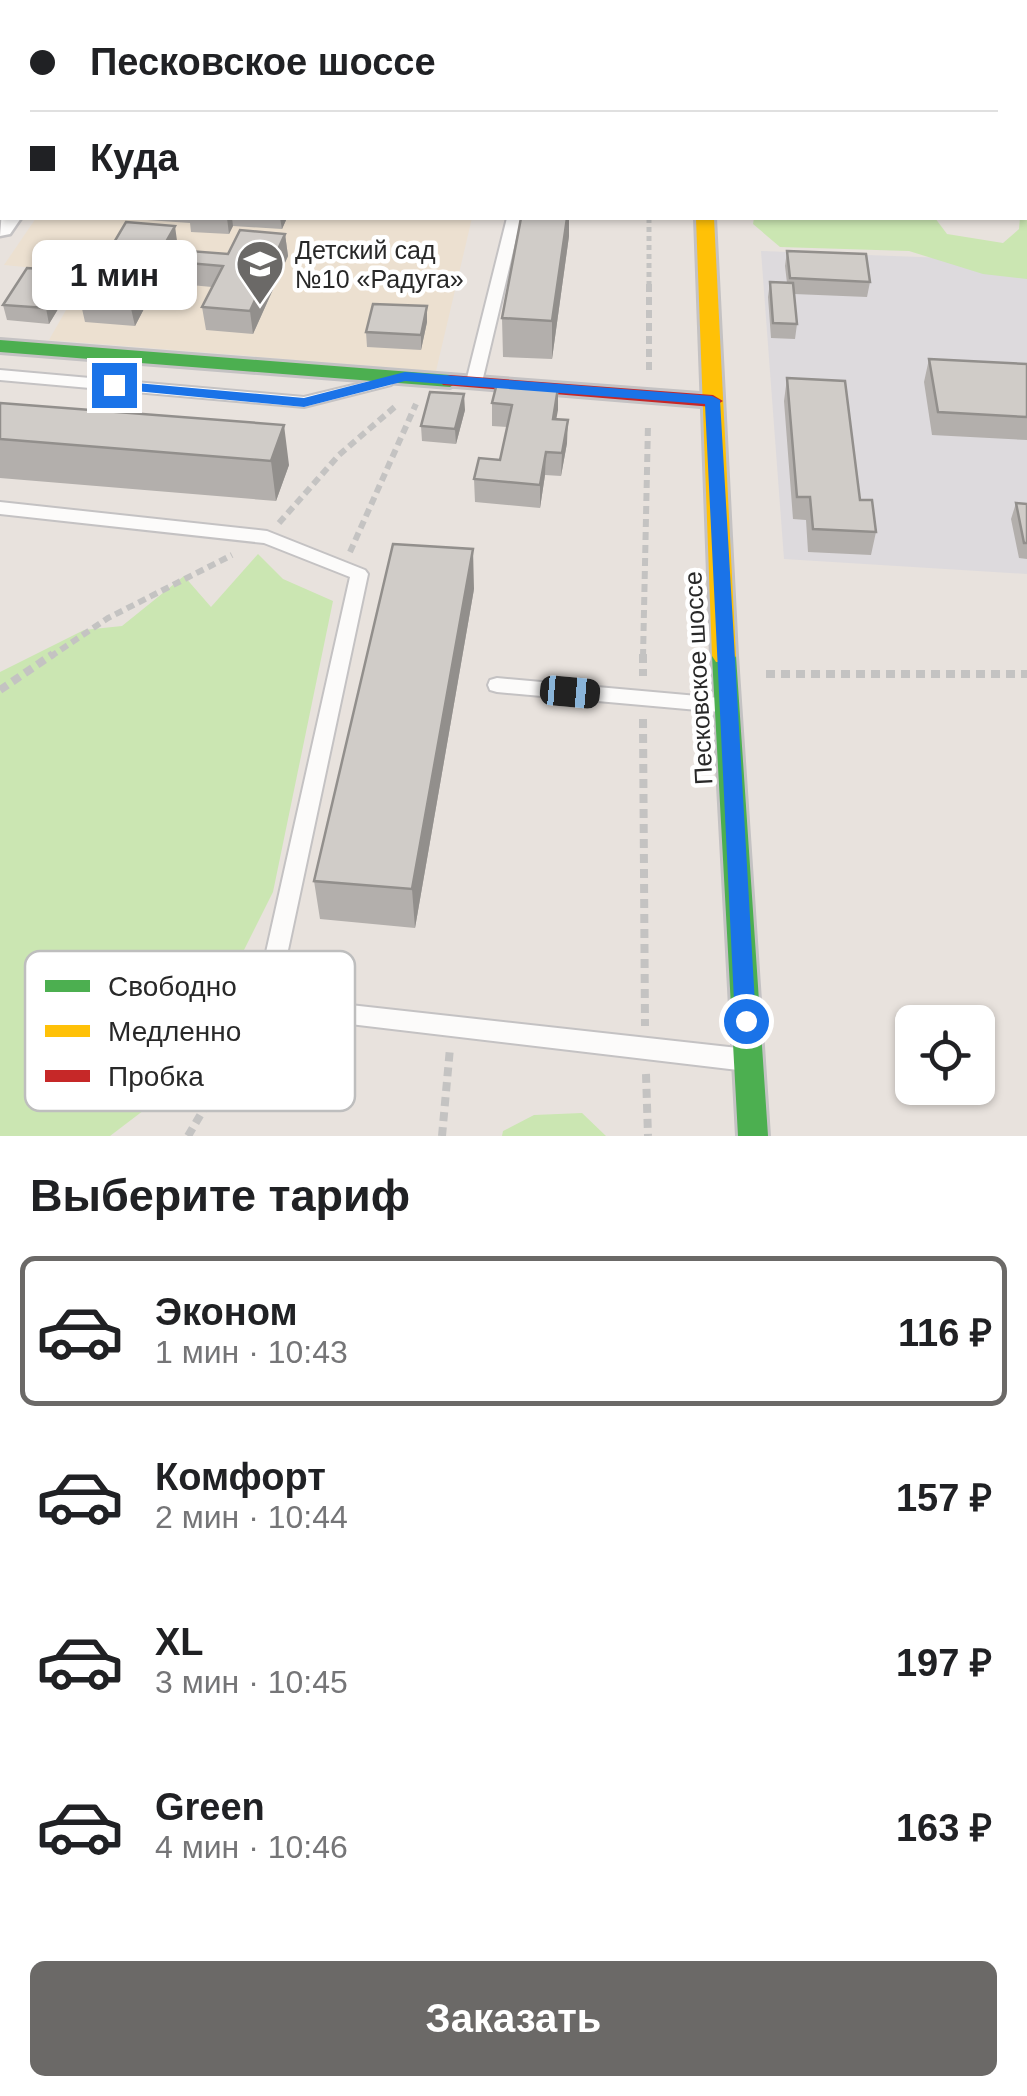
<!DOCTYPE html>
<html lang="ru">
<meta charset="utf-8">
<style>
:root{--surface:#fff;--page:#f2f2f2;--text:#202124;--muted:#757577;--line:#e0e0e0;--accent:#6b6967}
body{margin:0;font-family:Helvetica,sans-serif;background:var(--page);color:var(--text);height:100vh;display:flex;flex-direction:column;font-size:38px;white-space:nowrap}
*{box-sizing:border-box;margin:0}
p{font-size:32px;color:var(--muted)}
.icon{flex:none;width:55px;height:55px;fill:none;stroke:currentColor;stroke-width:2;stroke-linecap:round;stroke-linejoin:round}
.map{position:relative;height:1136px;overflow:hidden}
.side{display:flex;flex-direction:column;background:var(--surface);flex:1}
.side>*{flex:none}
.guide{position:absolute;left:0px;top:0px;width:1028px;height:220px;box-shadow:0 2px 8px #0004;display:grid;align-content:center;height:220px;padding:0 30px;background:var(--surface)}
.buttons{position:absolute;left:895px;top:1005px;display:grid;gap:20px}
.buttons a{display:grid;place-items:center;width:100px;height:100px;border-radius:15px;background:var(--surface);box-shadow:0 2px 8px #0004;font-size:50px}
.end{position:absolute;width:45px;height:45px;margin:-22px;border:12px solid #1a73e8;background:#fff;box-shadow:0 0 0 5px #fff}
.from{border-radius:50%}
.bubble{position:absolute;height:70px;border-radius:15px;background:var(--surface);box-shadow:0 2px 8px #0004;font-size:32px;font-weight:700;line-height:70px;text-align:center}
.car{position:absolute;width:30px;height:60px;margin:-30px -15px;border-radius:12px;box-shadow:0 0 8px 2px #0007;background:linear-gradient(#222 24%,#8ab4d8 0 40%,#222 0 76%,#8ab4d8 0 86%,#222 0)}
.guide b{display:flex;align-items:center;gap:35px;height:95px;font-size:38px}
.guide b+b{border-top:2px solid var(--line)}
.guide i{width:25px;height:25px;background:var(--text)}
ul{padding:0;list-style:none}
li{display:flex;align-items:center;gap:30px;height:150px;margin:0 20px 15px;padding:0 10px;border:5px solid transparent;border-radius:15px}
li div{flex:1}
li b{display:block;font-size:38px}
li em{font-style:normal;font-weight:700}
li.selected{border-color:var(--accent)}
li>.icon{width:90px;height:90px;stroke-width:1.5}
h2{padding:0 30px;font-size:45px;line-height:120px}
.primary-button{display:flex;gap:20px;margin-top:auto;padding:20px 30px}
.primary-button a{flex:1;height:115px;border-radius:15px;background:var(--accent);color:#fff;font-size:40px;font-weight:700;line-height:115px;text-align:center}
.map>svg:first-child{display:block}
.industrial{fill:#dddadd}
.education{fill:#ece0d0}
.green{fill:#cbe6b2}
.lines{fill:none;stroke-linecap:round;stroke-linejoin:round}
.lane-casing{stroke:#c4c2c3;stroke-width:4}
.street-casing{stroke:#c4c2c3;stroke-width:5}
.fast-casing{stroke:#c4c2c3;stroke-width:6}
.slow-casing{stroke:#c4c2c3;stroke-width:6}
.jam-casing{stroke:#c4c2c3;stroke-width:6}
.path-far2{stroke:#c4c3c2;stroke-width:5;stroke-dasharray:5 4;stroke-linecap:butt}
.path-far1{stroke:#c4c3c2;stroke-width:6;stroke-dasharray:8 5;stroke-linecap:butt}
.path{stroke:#c4c3c2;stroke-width:8;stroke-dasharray:9 6;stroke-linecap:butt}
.lane{fill:#fcfbfa;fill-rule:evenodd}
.street{fill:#fcfbfa;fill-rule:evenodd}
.fast{fill:#4caf50;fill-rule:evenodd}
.slow{fill:#ffc107;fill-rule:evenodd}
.jam{fill:#c62828;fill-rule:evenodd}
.wall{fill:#b3afac}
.shaded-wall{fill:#928f8c}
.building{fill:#d0ccc8;stroke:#928f8c;stroke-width:2.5}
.route{fill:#1a73e8}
.labels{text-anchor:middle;stroke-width:9;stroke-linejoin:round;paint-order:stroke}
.poi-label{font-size:25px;fill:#282828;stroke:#fff;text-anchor:start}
.street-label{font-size:25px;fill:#282828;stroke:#fff}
.key{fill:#fff;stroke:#bebebe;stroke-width:2.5}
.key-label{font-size:28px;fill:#282828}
</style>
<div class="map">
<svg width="1027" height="1136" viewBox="0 0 1027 1136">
<rect width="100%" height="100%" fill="#e8e2dd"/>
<!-- industrial -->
<path class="industrial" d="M761,251L1027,261V574L784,559Z"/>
<!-- education -->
<path class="education" d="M36,218H472L436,371L49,340L87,273L4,265Z"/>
<!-- green -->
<path class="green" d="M927,0H1027V279L983,274L909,251L780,247L753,224L754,218H935L947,234L1003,243L1019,229L1020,218H1025V2Z
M258,554L283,579L333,601L273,892L201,1036L152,1104L110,1136H0V672L84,630L122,626L184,576L211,607Z
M582,1113L606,1136H502L503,1131L534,1115Z"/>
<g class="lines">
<!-- lane casing -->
<g class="lane-casing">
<path id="lane" d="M681,0H731L733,2H683Z
M769,0H780L782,2H770Z
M0,116H2V124H0Z
M507,218H521L482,382L474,387L466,382Z
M0,370L304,397L386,377L394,382L391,385L304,407L0,380Z
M0,502L267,531L365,570L368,574L278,997L738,1048L746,1051L750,1059L746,1067L738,1070L257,1013L254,1006L350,577L264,543L0,514Z
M497,678L720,698L727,700L730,705L727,710L720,712L497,692L490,690L488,685L490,680Z"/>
</g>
<!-- street casing -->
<g class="street-casing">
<path id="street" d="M2,211V218H21L10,234L0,236Z"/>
</g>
<!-- fast casing -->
<g class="fast-casing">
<path id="fast" d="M0,340L450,375L460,381L450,387L0,352Z
M724,647L732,650L736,656L768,1136H738L712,656L716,650Z"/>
</g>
<!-- slow casing -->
<g class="slow-casing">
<path id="slow" d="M696,218H714L736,656L732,662H716L712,656Z"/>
</g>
<!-- jam casing -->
<g class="jam-casing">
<path id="jam" d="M450,375L713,395L723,401L713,407L443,385L440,381L443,377Z"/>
</g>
<!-- path-far2 -->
<path class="path-far2" d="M649,218V287"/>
<!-- path-far1 -->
<path class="path-far1" d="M649,284V371
M279,523L339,455L397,405
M350,552L416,404
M50,657L108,618L232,555
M643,657L648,424"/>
<!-- path -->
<path class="path" d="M643,654V676
M766,674H1027
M0,690L53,654
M643,719L645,1026
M646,1074L648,1136
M188,1136L254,1024
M442,1136L450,1048"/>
<!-- lane -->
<use href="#lane" class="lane"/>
<!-- street -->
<use href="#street" class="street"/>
<!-- fast -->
<use href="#fast" class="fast"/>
<!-- slow -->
<use href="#slow" class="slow"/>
<!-- jam -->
<use href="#jam" class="jam"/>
</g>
<!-- wall -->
<path class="wall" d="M105,0H147L145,2H105Z
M2,5V92H0V8Z
M2,132V176H0V135Z
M146,218H287L282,229L233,226L229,234L191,232L190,223L147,220Z
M521,218H569V236L552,359L503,357L502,318Z
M285,234L288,256L253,334L206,330L202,307L212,287L158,282L135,326L85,322L80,300L178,248L177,250L228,254Z
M787,251L870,282L867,297L794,294L797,324L795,339L771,338L768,297L770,282L787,283L785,266Z
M72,286L49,324L7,320L3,305Z
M427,322L421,350L367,347L366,332Z
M929,359L1027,364V440L932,435L924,382Z
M787,378L860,500L876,532L871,555L808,552L806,520L793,519L784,401Z
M558,388L556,419L567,443L561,476L545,475L540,508L475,502L474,479L500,460L507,427L492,426V403Z
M0,403L289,465L276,501L0,478Z
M465,410L456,444L422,441L421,426Z
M1016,503L1027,504V559L1019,558L1011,519Z
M474,589L415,928L320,919L314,881Z"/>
<!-- shaded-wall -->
<path class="shaded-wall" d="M227,218H232L233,226L229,234Z
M280,218H287L282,229Z
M567,218H569V236L552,359V321Z
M175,226L178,248L171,262L162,249Z
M285,234L288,256L253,334L250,311Z
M154,260L158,282L135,326L130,304Z
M69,271L72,286L49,324L46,308Z
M427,306V322L421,350V335Z
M558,388V410L552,442L553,419Z
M464,394L465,410L456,444L455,429Z
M568,420L567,443L561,476L562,453Z
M284,425L289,465L276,501L271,461Z
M546,452L545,475L540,508V485Z
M473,549L474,589L415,928L412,889Z"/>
<!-- building -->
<path class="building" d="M7,0H48L46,2H5Z
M214,0H242L241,2L213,1Z
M574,0H617V2H573Z
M810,0H835V2H810Z
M2,5V66H0V8Z
M2,132V162H0V135Z
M521,218H567L552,321L502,318Z
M126,222L175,226L162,249L228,254L240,230L285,234L250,311L202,307L223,266L154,260L130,304L80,300Z
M787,251L866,254L870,282L790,278Z
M27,268L69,271L46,308L3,305Z
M770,282L793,283L797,324L773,323Z
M373,304L427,306L421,335L366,332Z
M929,359L1027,364V417L938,412Z
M787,378L845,381L860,500H872L876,532L813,529L810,497H797Z
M497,383L558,388L553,419L568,420L562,453L546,452L540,485L474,479L479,458L500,460L512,405L492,403Z
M430,392L464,394L455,429L421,426Z
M0,403L284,425L271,461L0,439Z
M1016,503L1027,504V543H1024Z
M393,544L473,549L412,889L314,881Z"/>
<!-- route -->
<path class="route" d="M405,372L712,396L720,400L756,1021L753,1028L746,1030L735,1021L705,404L405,381L304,407L114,389L107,385L114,381L304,398Z"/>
<!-- icons -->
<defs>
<g id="school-pin" transform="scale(2.5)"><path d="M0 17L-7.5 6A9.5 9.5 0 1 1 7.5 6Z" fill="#6b6967" stroke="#fff"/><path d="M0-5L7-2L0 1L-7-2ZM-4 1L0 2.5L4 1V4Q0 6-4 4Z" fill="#fff"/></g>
</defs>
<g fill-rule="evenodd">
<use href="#school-pin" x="260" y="264"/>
</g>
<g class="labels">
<!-- poi labels -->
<g class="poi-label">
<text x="295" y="259">Детский сад<tspan x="295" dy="29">№10 «Радуга»</tspan></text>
</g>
<!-- street labels -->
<g class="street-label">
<text transform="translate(698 678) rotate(-93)" y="9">Песковское шоссе</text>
</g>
</g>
<!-- legend -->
<rect x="25" y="951" width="330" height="160" rx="15" class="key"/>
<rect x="45" y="980" width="45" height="12" fill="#4caf50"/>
<rect x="45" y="1025" width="45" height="12" fill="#ffc107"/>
<rect x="45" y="1070" width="45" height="12" fill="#c62828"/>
<g class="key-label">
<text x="108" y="996">Свободно</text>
<text x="108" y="1041">Медленно</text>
<text x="108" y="1086">Пробка</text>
</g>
</svg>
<div class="buttons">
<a><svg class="icon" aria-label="locate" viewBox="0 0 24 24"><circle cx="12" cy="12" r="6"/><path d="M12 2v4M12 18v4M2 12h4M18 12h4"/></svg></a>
</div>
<i class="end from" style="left:746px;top:1021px"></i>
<i class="end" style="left:114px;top:385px"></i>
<div class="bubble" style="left:32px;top:240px;width:165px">1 мин</div>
<i class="car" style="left:570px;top:692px;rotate:95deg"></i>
<div class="guide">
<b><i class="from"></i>Песковское шоссе</b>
<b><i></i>Куда</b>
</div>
</div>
<section class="side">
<h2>Выберите тариф</h2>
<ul>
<li class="selected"><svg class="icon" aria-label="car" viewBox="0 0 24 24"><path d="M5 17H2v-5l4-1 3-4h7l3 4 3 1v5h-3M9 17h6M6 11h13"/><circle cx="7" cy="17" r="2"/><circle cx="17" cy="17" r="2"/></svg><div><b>Эконом</b><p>1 мин · 10:43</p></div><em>116 ₽</em></li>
<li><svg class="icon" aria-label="car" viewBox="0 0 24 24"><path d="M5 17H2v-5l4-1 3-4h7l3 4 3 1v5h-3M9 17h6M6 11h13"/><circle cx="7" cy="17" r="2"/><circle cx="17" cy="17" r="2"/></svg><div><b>Комфорт</b><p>2 мин · 10:44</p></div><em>157 ₽</em></li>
<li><svg class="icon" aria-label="car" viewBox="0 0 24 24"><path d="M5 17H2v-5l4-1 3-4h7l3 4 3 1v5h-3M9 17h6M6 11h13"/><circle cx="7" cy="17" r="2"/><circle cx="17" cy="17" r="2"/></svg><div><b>XL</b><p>3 мин · 10:45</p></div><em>197 ₽</em></li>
<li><svg class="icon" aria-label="car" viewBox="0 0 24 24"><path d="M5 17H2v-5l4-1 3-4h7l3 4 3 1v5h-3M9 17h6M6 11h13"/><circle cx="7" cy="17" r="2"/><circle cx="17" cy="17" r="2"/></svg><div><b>Green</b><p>4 мин · 10:46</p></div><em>163 ₽</em></li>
</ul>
<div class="primary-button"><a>Заказать</a></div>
</section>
